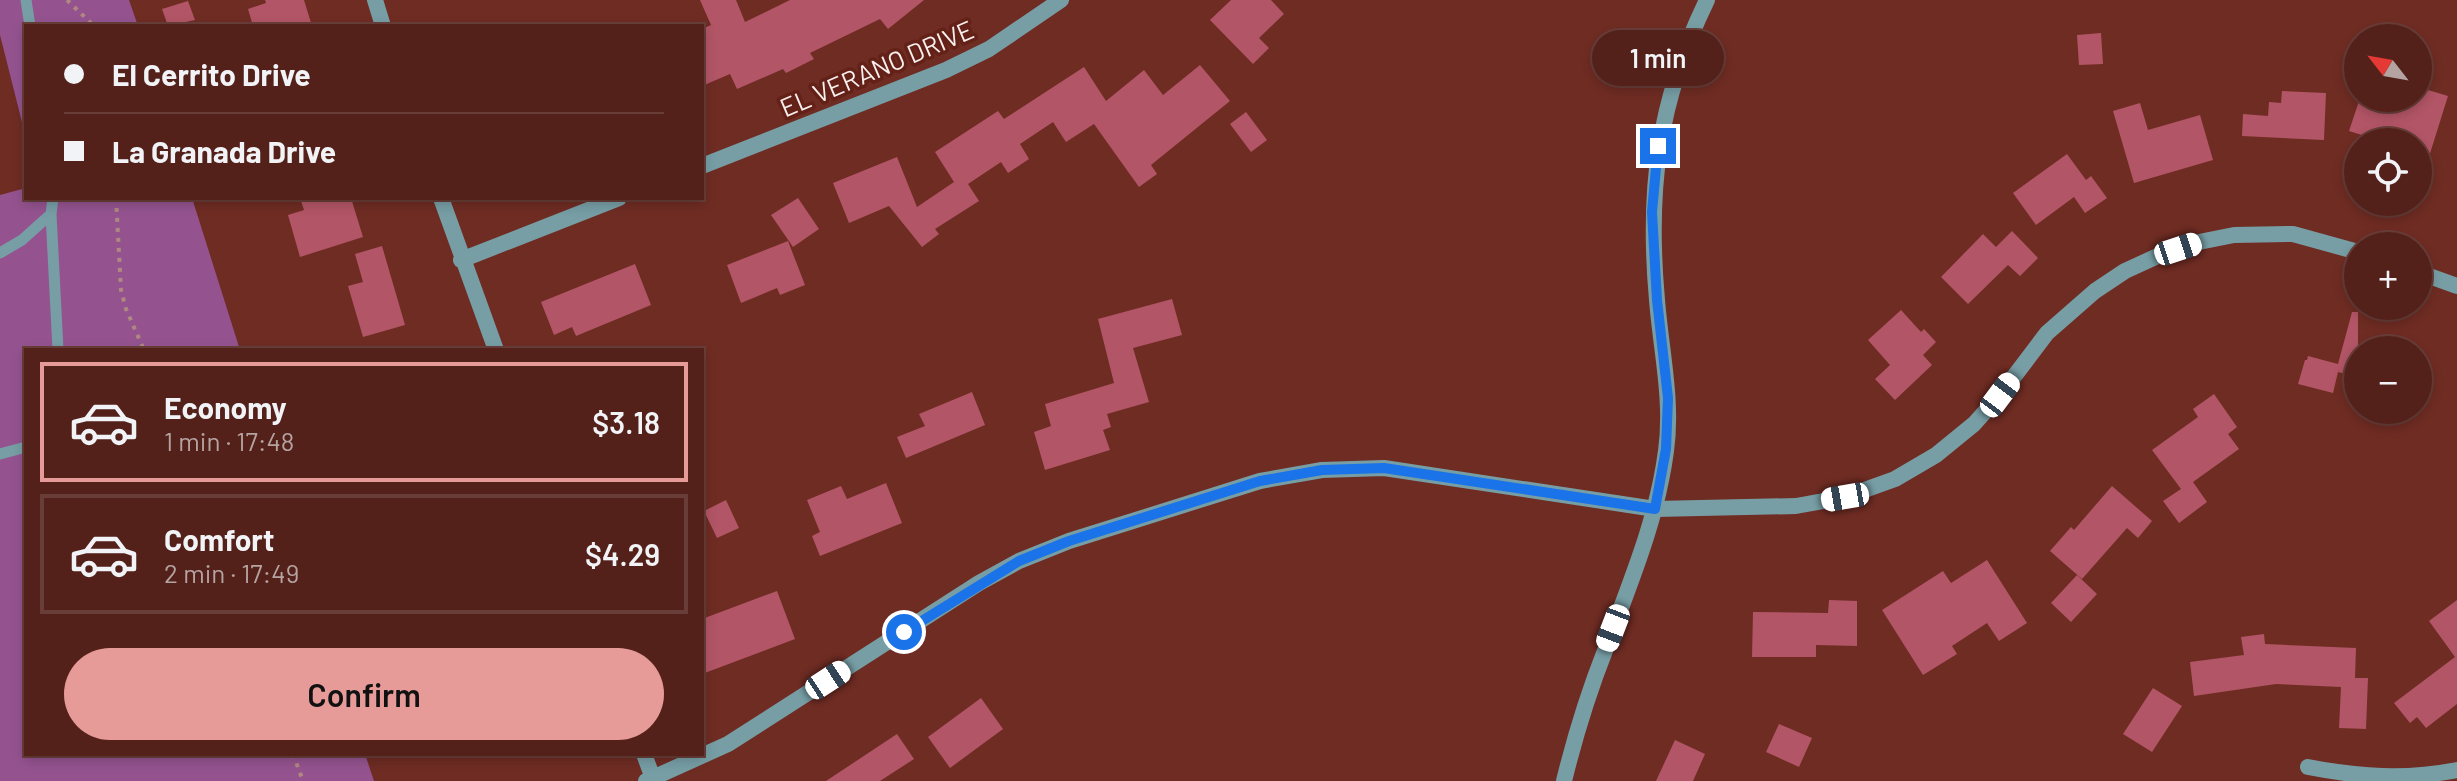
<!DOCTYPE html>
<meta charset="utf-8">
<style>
:root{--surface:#53211a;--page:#592923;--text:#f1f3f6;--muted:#b5a3a2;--line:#693e39;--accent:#e69b98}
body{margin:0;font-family:Barlow,sans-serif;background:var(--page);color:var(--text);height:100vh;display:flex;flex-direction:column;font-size:30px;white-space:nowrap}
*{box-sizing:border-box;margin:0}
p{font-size:26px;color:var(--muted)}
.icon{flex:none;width:44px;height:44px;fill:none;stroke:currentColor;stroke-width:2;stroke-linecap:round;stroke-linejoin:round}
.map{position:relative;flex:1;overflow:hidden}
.details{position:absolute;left:24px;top:348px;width:680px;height:408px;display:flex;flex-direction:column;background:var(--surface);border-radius:0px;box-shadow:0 4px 12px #0003,0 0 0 2px var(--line)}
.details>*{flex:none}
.top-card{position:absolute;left:24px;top:24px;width:680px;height:176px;border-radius:0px;box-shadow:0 4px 12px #0003,0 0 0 2px var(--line);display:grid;align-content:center;height:176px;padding:0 40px;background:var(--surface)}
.needle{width:52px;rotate:301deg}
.tools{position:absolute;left:2344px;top:24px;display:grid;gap:16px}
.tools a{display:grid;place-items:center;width:88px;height:88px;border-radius:50%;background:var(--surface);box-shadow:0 4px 12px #0003,0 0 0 2px var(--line);font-size:40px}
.end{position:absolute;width:36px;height:36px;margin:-18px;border:10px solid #1a73e8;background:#fff;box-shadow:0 0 0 4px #fff}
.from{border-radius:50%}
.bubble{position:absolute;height:56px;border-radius:28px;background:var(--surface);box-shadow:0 4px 12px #0003,0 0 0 2px var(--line);font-size:26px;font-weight:600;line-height:56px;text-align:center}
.car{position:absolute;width:24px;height:48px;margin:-24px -12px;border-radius:10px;box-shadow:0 0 6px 2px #0007;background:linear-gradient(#fff 24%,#345 0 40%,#fff 0 76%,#345 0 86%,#fff 0)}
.top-card b{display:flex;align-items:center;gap:28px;height:76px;font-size:30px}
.top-card b+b{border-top:2px solid var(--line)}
.top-card i{width:20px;height:20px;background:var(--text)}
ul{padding:14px 0 0;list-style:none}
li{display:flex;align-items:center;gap:24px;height:120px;margin:0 16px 12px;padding:0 24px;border:4px solid var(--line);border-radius:0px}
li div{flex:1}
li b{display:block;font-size:30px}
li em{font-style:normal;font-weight:600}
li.current{border-color:var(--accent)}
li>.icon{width:72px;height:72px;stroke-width:1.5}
.action{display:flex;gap:16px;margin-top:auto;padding:16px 40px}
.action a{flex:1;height:92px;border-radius:48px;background:var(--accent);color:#111;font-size:32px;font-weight:600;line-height:92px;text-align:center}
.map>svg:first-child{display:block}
.green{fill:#94538f}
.building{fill:#b25566}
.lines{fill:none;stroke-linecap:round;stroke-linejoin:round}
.path{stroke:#b08882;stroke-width:4;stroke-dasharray:4 6;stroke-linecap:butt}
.service{stroke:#779ea5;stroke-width:11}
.minor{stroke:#779ea5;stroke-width:16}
.tertiary{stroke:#779ea5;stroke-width:16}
.route{stroke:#1a73e8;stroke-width:10}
.labels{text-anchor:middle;stroke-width:7;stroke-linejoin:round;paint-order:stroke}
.street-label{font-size:26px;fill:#f9f0ef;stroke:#632118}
</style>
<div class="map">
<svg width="2457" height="781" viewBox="0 0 2457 781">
<rect width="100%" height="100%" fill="#6f2c23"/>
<!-- green -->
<path class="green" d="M0,0H129L138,26H26V138L0,35Z
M26,188V198H192L240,350H26V754H365L374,781H0V195Z"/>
<!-- building -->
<path class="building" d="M265,0H304L312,26H253L248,9L266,3Z
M700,0H736L745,22L790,0H924L888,29L880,19L810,53L814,59L786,73L783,69L737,89L730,74L702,86V29L711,25Z
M1231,0H1271L1284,14L1259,38L1269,48L1253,64L1210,20Z
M188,1L195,20L168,26L162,9Z
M2101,33L2103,64L2079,65L2077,35Z
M1200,65L1230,101L1151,165L1157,174L1139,187L1094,124L1066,142L1053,122L1020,144L1029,159L1008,173L1001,162L968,184L979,201L935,229L939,234L922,247L889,206L849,223L833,183L897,157L917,207L954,182L935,152L998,111L1004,119L1084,67L1106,101L1144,70L1163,95Z
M2418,87L2448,96L2422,179L2418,178V142H2384L2349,131L2360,98H2418Z
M2282,91L2326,93L2324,140L2242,136L2243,114L2268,116L2269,102L2281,103Z
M2140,103L2148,130L2200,115L2213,160L2134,183L2113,111Z
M1246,112L1267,140L1251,152L1230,124Z
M2067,154L2086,180L2091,176L2107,198L2085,213L2074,197L2036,225L2013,193Z
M300,198H351L363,237L300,257L288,215L304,210Z
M798,198L819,229L793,247L771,215Z
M2012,231L2038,258L2020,276L2008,265L1968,304L1941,277L1983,234L1996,247Z
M788,241L805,285L780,295L777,288L741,303L727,265Z
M382,246L405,325L363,337L348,286L363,282L355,254Z
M635,264L651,305L576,336L572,327L554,335L541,302Z
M1172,299L1182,335L1133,348L1149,402L1107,414L1111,427L1103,430L1110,450L1045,470L1034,432L1051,426L1045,404L1114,383L1098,319Z
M1901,310L1921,332L1924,329L1936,342L1923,355L1932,365L1895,400L1875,379L1890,365L1868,340Z
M2352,312H2358V377L2338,372L2333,393L2298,384L2305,360H2307L2308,356L2338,364Z
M972,392L985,425L906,458L897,437L925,426L919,414Z
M2214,394L2237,427L2228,434L2239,449L2193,482L2207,502L2179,523L2163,501L2181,489L2152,450L2198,417L2193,409Z
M886,483L902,523L820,556L812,536L820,532L807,500L841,486L847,499Z
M2112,486L2152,521L2138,538L2127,528L2082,579L2050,551L2071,527L2074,530Z
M726,500L739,528L717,538L704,511Z
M1987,560L2027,623L1999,641L1987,623L1952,646L1957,654L1923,675L1882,610L1943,571L1951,583Z
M2077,575L2097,594L2071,622L2051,603Z
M777,591L795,639L702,674V619Z
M1829,600L1857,601V646L1816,645V657H1752L1753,612L1828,613Z
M2457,600V704L2426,728L2417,717L2410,723L2394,703L2455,657L2429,621Z
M2264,634L2265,644L2356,648L2355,678H2368L2366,729L2339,728L2341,687L2276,684L2194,696L2190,662L2244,655L2241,637Z
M2153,688L2182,706L2152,752L2123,734Z
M981,698L1003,729L950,768L928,737Z
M1779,724L1812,738L1799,767L1766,752Z
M897,734L914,759L880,781H826Z
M1675,740L1705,754L1693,781H1656Z"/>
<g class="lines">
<!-- path -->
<path class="path" d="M67,0L94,26
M116,198L121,290L126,309L144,350
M293,754L303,781"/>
<!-- service -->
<path class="service" d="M26,0L30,26
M53,198L51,214L58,350
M0,253L22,240L51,214
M0,454L26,447"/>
<!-- minor -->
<path class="minor" d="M375,0L383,26
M702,166L946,70L989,49L1061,0
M441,198L496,350
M461,260L619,198
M2418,272L2457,286
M644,754L654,781
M2308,767C2359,777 2405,780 2457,770
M646,781L728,744L979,583L1019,561L1069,541L1260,481L1322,470L1384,468L1655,509L1796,506L1845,497L1895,479L1936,455L1974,424L2000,395L2047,333L2095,291L2125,271L2162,254L2194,243L2234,235L2293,234L2358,252"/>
<!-- tertiary -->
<path class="tertiary" d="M1564,781C1575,736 1589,691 1606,648C1630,583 1657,520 1666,451C1673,401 1661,351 1657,300C1647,189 1658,101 1707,0"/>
</g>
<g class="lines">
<!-- route -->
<path class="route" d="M904,632L1019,561L1069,541L1260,481L1322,470L1384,468L1655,509L1666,449L1668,398L1657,300L1652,212L1658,146"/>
</g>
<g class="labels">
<!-- street labels -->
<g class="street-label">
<text transform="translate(877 69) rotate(-23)" y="9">EL VERANO DRIVE</text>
</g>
</g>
</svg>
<div class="tools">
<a><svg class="needle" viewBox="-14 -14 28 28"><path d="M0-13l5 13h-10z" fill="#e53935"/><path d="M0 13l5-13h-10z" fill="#b5a3a2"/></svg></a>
<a><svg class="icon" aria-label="locate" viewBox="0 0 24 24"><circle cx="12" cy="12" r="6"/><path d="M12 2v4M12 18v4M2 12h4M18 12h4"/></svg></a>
<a>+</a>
<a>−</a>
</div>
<i class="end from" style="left:904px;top:632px"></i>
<i class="end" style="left:1658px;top:146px"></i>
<div class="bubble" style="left:1592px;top:30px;width:132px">1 min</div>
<i class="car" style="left:2178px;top:249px;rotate:72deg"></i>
<i class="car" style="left:2000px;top:395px;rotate:37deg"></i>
<i class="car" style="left:1845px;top:497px;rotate:260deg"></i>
<i class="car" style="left:1613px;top:628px;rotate:201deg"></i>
<i class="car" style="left:828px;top:680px;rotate:57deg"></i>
<div class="top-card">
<b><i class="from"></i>El Cerrito Drive</b>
<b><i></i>La Granada Drive</b>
</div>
<section class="details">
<ul>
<li class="current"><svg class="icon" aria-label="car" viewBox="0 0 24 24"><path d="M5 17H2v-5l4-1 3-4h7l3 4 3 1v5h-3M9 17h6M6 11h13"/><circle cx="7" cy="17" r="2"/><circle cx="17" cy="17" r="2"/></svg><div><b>Economy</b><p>1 min · 17:48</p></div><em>$3.18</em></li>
<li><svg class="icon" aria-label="car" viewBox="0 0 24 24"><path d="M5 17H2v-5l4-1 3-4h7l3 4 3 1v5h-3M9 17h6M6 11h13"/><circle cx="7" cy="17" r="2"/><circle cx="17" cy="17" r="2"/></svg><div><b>Comfort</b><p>2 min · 17:49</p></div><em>$4.29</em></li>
</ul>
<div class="action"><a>Confirm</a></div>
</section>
</div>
